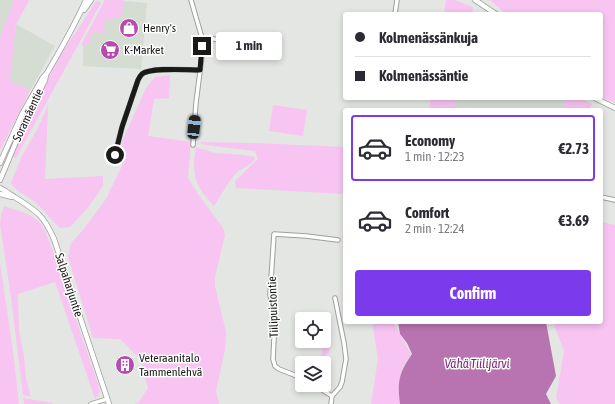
<!DOCTYPE html>
<meta charset="utf-8">
<style>
:root{--surface:#fff;--page:#f7f7f7;--text:#2b2b33;--muted:#7c7c81;--line:#e1e1e2;--accent:#7c3aed}
body{margin:0;font-family:"Asap Condensed",sans-serif;background:var(--page);color:var(--text);height:100vh;display:flex;flex-direction:column;font-size:15px;white-space:nowrap}
*{box-sizing:border-box;margin:0}
p{font-size:13px;color:var(--muted)}
.icon{flex:none;width:22px;height:22px;fill:none;stroke:currentColor;stroke-width:2;stroke-linecap:round;stroke-linejoin:round}
.map{position:relative;flex:1;overflow:hidden}
.details{position:absolute;left:343px;top:108px;width:260px;height:216px;display:flex;flex-direction:column;background:var(--surface);border-radius:4px;box-shadow:0 2px 6px #0003}
.details>*{flex:none}
.top-card{position:absolute;left:343px;top:12px;width:260px;height:88px;border-radius:4px;box-shadow:0 2px 6px #0003;display:grid;align-content:center;height:88px;padding:0 12px;background:var(--surface)}
.fabs{position:absolute;left:295px;top:312px;display:grid;gap:8px}
.fabs a{display:grid;place-items:center;width:36px;height:36px;border-radius:4px;background:var(--surface);box-shadow:0 2px 6px #0003;font-size:20px}
.end{position:absolute;width:18px;height:18px;margin:-9px;border:5px solid #1a1a19;background:#fff;box-shadow:0 0 0 2px #fff}
.from{border-radius:50%}
.bubble{position:absolute;height:28px;border-radius:4px;background:var(--surface);box-shadow:0 2px 6px #0003;font-size:13px;font-weight:700;line-height:28px;text-align:center}
.car{position:absolute;width:12px;height:24px;margin:-12px -6px;border-radius:5px;box-shadow:0 0 3px 1px #0007;background:linear-gradient(#222 24%,#8ab4d8 0 40%,#222 0 76%,#8ab4d8 0 86%,#222 0)}
.top-card b{display:flex;align-items:center;gap:14px;height:38px;font-size:15px}
.top-card b+b{border-top:1px solid var(--line)}
.top-card i{width:10px;height:10px;background:var(--text)}
ul{padding:7px 0 0;list-style:none}
li{display:flex;align-items:center;gap:12px;height:66px;margin:0 8px 6px;padding:0 4px;border:2px solid transparent;border-radius:4px}
li div{flex:1}
li b{display:block;font-size:15px}
li em{font-style:normal;font-weight:700}
li.on{border-color:var(--accent)}
li>.icon{width:36px;height:36px;stroke-width:1.5}
.primary-button{display:flex;gap:8px;margin-top:auto;padding:8px 12px}
.primary-button a{flex:1;height:46px;border-radius:4px;background:var(--accent);color:#fff;font-size:16px;font-weight:700;line-height:46px;text-align:center}
.map>svg:first-child{display:block}
.built{fill:#d5dcd2}
.green{fill:#f8c4f2}
.water{fill:#b874b1}
.lines{fill:none;stroke-linecap:round;stroke-linejoin:round}
.minor-casing{stroke:#9ea09d;stroke-width:5.5}
.tertiary-casing{stroke:#9ea09d;stroke-width:6}
.minor{stroke:#fff;stroke-width:3.5}
.tertiary{stroke:#fff;stroke-width:4.5}
.route{stroke:#1a1a19;stroke-width:5}
.labels{text-anchor:middle;stroke-width:3;stroke-linejoin:round;paint-order:stroke}
.poi-label{font-size:12px;fill:#1a1a19;stroke:#fff;text-anchor:start}
.street-label{font-size:12px;fill:#1a1a19;stroke:#fff}
.water-label{font-size:13px;font-style:italic;fill:#7d2c78;stroke:#fff}
</style>
<div class="map">
<svg width="615" height="404" viewBox="0 0 615 404">
<rect width="100%" height="100%" fill="#e3e6e2"/>
<!-- built -->
<path class="built" d="M0,0H14L0,38Z
M114,0L147,3L141,69L83,66V44Z
M16,24L55,46L30,91L10,80Z
M457,98H566L562,110H455Z"/>
<!-- green -->
<path class="green" d="M14,0H28L29,1L16,24L10,80L30,91L0,150V38Z
M105,0H123V11L122,14L119,17H114L112,19H105L104,33L93,32L88,45H81Z
M446,0H454L473,7L472,14H444Z
M490,0H615V102L605,99L601,96V14H506Z
M96,1L101,3L16,158L13,157L17,143L31,112L52,71L67,44L77,31Z
M170,75L169,98L154,99L148,136L191,142L188,178L198,194L223,228L225,235L215,277V286L226,332L225,350L216,391L219,404H135L139,402L148,388L140,359L120,339L93,338L68,257L71,243L83,230L106,199L122,166V142L146,88L155,77Z
M431,98H457L455,110H429Z
M566,98H580L592,104L589,110H562Z
M48,105L45,179L103,176V185L99,192L87,209L70,227L60,228C49,218 41,205 28,197C22,193 15,190 11,183L22,156L38,128Z
M273,105L307,110L303,136L269,131Z
M198,142L254,143L345,147V194L236,188L235,181L258,159L255,151L205,145Z
M196,147L215,153L244,155L255,157C253,166 242,167 236,173C227,183 221,196 214,206C195,186 191,175 196,147Z
M4,206C16,210 30,213 39,222C46,229 49,242 53,251L100,390L99,394L95,399L55,282L18,294L19,330L24,356L26,379L31,397L23,395L11,297L0,224L1,215Z
M601,222L615,225V404H560L556,398L564,351L553,322H601Z
M0,263L13,351L19,404H0Z
M372,322H393L411,354L403,367L399,394L400,404H371L378,359Z
M324,341L330,342L329,353L326,354L327,357L326,359L321,358Z
M23,398L53,403V404H24Z"/>
<!-- water -->
<path class="water" d="M398,322H546L556,376L546,394L551,404H400C397,381 399,373 412,354L407,343L400,334Z"/>
<g class="lines">
<!-- minor casing -->
<g class="minor-casing">
<path id="minor" d="M191,0L202,38L203,48L196,103L193,145
M395,14L397,0
M202,38H208L242,44
M115,155L122,127L138,80C139,78 140,76 142,74C151,67 187,70 200,70
M601,197L615,200
M302,378L279,369L275,366L273,359L275,318L270,295L274,234L306,236L338,240
M314,385L332,396
M91,404L107,399
M331,404L332,396L340,387L342,382L346,359L344,343L335,298"/>
</g>
<!-- tertiary casing -->
<g class="tertiary-casing">
<path id="tertiary" d="M475,0L496,14
M84,10L91,0
M595,98L615,108
M0,163L22,114L42,79L47,73C61,49 75,25 86,0
M0,180L21,130L45,80L46,75
M0,188C6,191 11,195 16,198C37,211 44,216 54,239L109,404
M0,194L12,197"/>
</g>
<!-- minor -->
<use href="#minor" class="minor"/>
<!-- tertiary -->
<use href="#tertiary" class="tertiary"/>
</g>
<g class="lines">
<!-- route -->
<path class="route" d="M115,155L122,127L138,80C139,78 140,76 142,74C151,67 187,70 200,70L202,46"/>
</g>
<!-- icons -->
<defs>
<g id="shop-disc" transform="scale(1)"><circle r="9.5" fill="#b54cae" stroke="#fff"/><path d="M-5-2.5h2.3a2.7 3.5 0 0 1 5.4 0H5L5.5 6h-11ZM-1.5-2.5h3a1.5 2.3 0 0 0-3 0Z" fill="#fff"/></g>
<g id="supermarket-disc" transform="scale(1)"><circle r="9.5" fill="#b54cae" stroke="#fff"/><path d="M-6-5.5h2.5l.6 2H6L4.5 2H-2.5L-4.4-4H-6ZM-1.5 3.2a1.3 1.3 0 1 0 .1 0ZM3 3.2a1.3 1.3 0 1 0 .1 0Z" fill="#fff"/></g>
<g id="building-disc" transform="scale(1)"><circle r="9.5" fill="#b54cae" stroke="#fff"/><path d="M-4-6H4V6H1V3H-1V6H-4ZM-2.5-4.3h1.7v1.8h-1.7ZM.8-4.3h1.7v1.8H.8ZM-2.5-1h1.7V.8h-1.7ZM.8-1h1.7V.8H.8Z" fill="#fff"/></g>
</defs>
<g fill-rule="evenodd">
<use href="#shop-disc" x="129" y="28"/>
<use href="#supermarket-disc" x="110" y="50"/>
<use href="#building-disc" x="125" y="365"/>
</g>
<g class="labels">
<!-- poi labels -->
<g class="poi-label">
<text x="143" y="32">Henry's</text>
<text x="124" y="54">K-Market</text>
<text x="139" y="362">Veteraanitalo<tspan x="139" dy="14">Tammenlehvä</tspan></text>
</g>
<!-- street labels -->
<g class="street-label">
<text transform="translate(28 115) rotate(-65)" y="4">Soramäentie</text>
<text transform="translate(69 285) rotate(72)" y="4">Salpaharjuntie</text>
<text transform="translate(273 307) rotate(-92)" y="4">Tiilipuistontie</text>
</g>
<!-- water labels -->
<g class="water-label">
<text x="477" y="368">Vähä Tiilijärvi</text>
</g>
</g>
</svg>
<div class="fabs">
<a><svg class="icon" aria-label="locate" viewBox="0 0 24 24"><circle cx="12" cy="12" r="6"/><path d="M12 2v4M12 18v4M2 12h4M18 12h4"/></svg></a>
<a><svg class="icon" aria-label="layers" viewBox="0 0 24 24"><path d="M12 4l9 5-9 5-9-5zM3 14l9 5 9-5"/></svg></a>
</div>
<i class="end from" style="left:115px;top:155px"></i>
<i class="end" style="left:202px;top:46px"></i>
<div class="bubble" style="left:216px;top:32px;width:66px">1 min</div>
<i class="car" style="left:194px;top:127px;rotate:6deg"></i>
<div class="top-card">
<b><i class="from"></i>Kolmenässänkuja</b>
<b><i></i>Kolmenässäntie</b>
</div>
<section class="details">
<ul>
<li class="on"><svg class="icon" aria-label="car" viewBox="0 0 24 24"><path d="M5 17H2v-5l4-1 3-4h7l3 4 3 1v5h-3M9 17h6M6 11h13"/><circle cx="7" cy="17" r="2"/><circle cx="17" cy="17" r="2"/></svg><div><b>Economy</b><p>1 min · 12:23</p></div><em>€2.73</em></li>
<li><svg class="icon" aria-label="car" viewBox="0 0 24 24"><path d="M5 17H2v-5l4-1 3-4h7l3 4 3 1v5h-3M9 17h6M6 11h13"/><circle cx="7" cy="17" r="2"/><circle cx="17" cy="17" r="2"/></svg><div><b>Comfort</b><p>2 min · 12:24</p></div><em>€3.69</em></li>
</ul>
<div class="primary-button"><a>Confirm</a></div>
</section>
</div>
